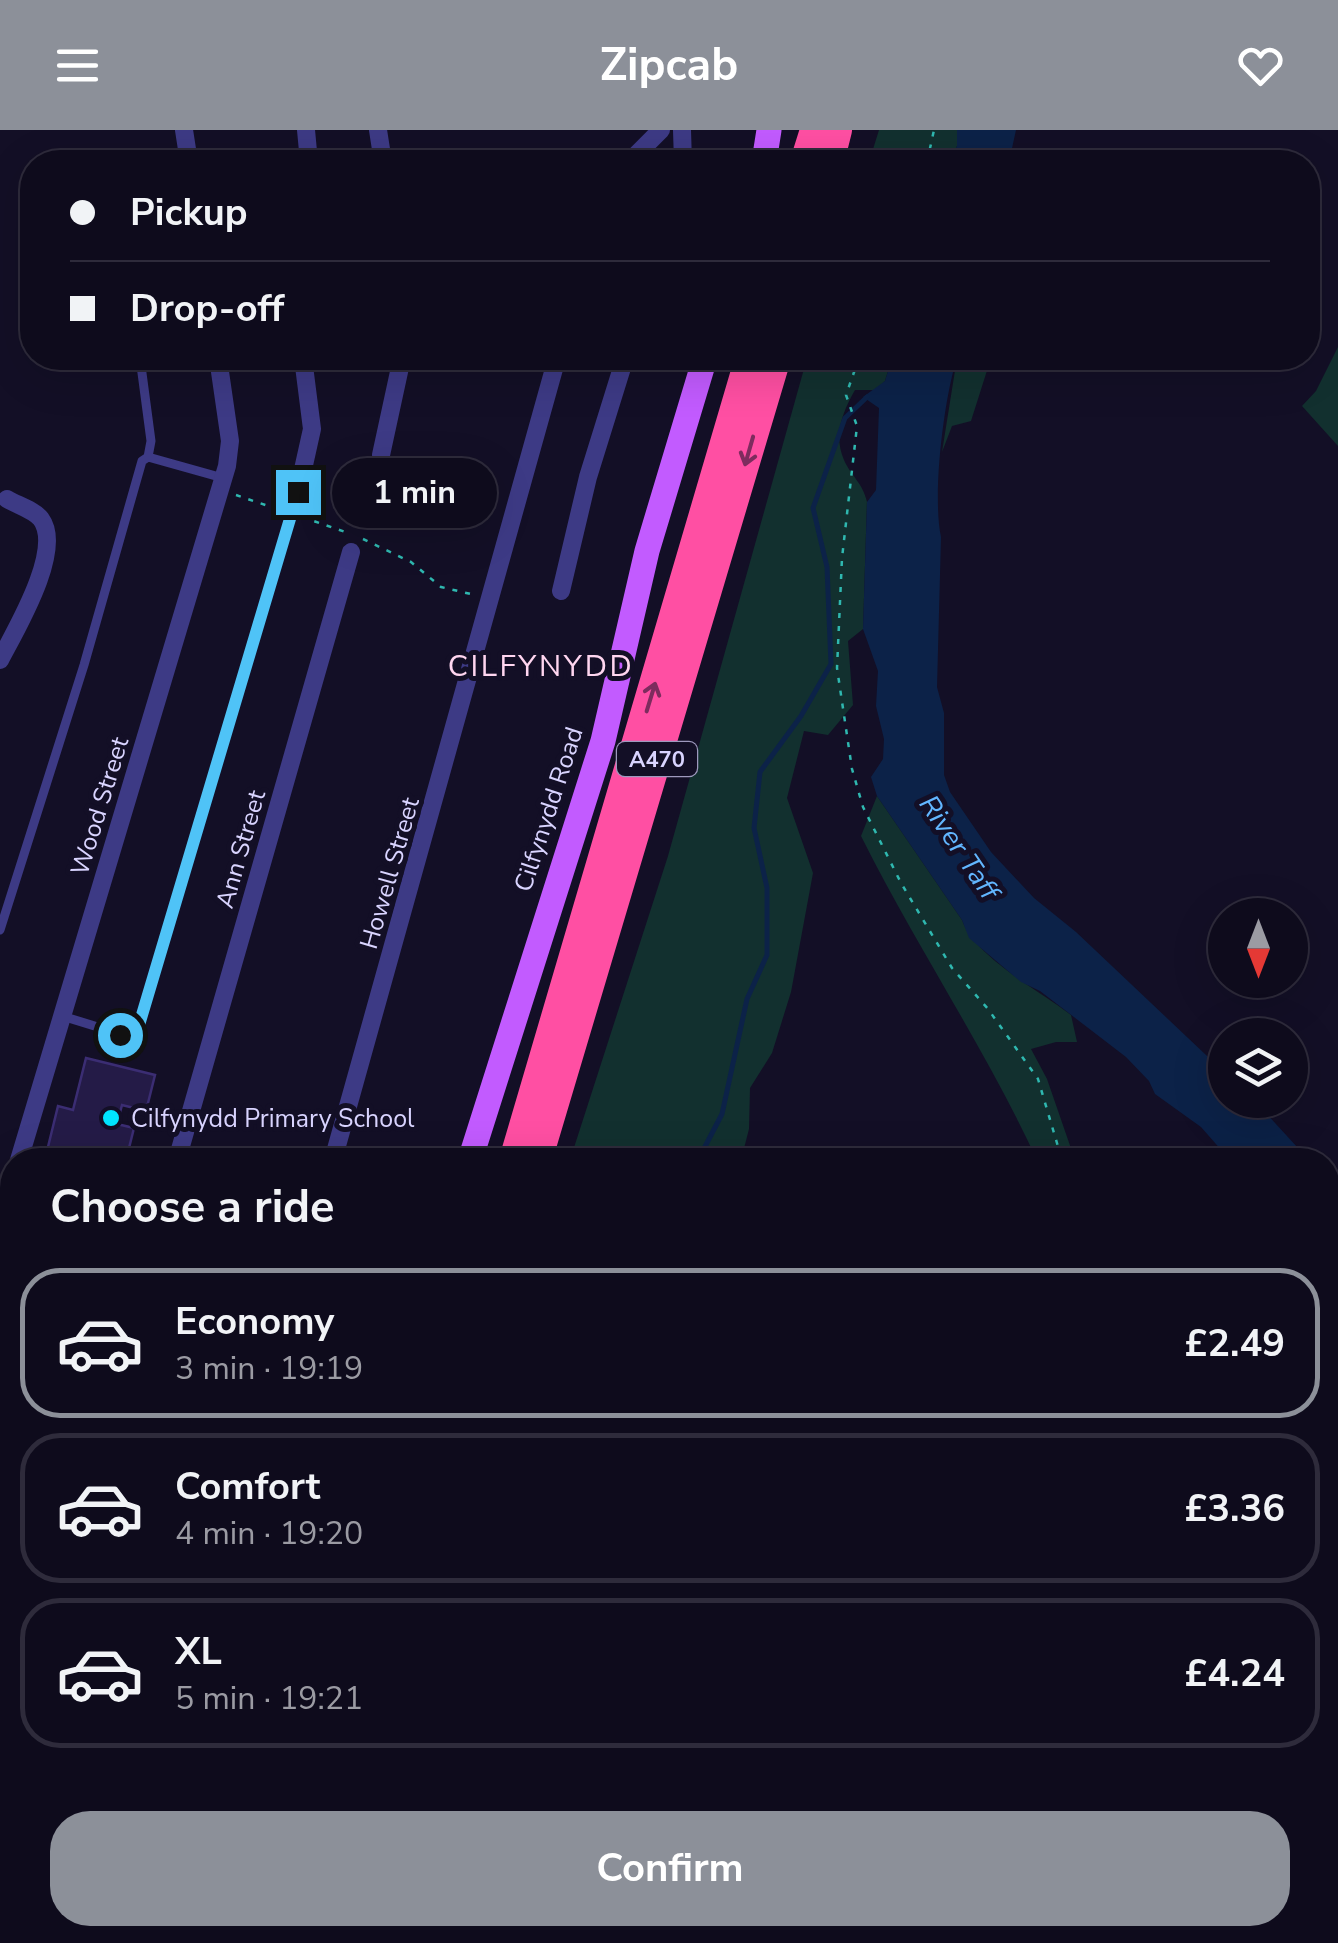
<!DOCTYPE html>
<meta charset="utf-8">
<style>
:root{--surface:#0e0b1c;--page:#1c1929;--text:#f1f3f6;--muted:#9b9ba3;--line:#2e2b3b;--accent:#8c9099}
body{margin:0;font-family:"Nunito Sans",sans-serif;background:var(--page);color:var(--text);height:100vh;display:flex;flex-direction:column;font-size:38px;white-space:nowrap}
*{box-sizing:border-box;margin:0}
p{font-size:32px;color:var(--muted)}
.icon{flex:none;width:55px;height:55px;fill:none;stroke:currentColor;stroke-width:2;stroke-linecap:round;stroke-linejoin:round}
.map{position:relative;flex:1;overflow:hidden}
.side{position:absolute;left:0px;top:1018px;width:1340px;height:798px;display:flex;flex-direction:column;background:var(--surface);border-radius:40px 40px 0 0;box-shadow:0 10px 40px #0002,0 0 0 2px var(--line)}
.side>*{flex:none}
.banner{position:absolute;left:20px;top:20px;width:1300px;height:220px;border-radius:40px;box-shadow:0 10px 40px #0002,0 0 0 2px var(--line);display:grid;align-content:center;height:220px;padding:0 50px;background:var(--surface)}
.needle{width:65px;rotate:180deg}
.controls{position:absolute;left:1208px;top:768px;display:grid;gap:20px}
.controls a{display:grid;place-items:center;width:100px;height:100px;border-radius:50%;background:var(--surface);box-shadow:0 10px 40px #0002,0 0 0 2px var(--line);font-size:50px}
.end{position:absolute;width:45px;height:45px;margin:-22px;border:12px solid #4fc3f7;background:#111;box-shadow:0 0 0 5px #111}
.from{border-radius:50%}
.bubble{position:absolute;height:70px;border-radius:35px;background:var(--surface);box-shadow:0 10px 40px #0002,0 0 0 2px var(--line);font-size:32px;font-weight:700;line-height:70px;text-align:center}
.banner b{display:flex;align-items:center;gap:35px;height:95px;font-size:38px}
.banner b+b{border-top:2px solid var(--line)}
.banner i{width:25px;height:25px;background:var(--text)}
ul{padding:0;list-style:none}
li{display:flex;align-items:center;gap:30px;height:150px;margin:0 20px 15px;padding:0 30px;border:5px solid var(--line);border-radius:40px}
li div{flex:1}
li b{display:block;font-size:38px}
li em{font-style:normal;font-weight:700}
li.active{border-color:var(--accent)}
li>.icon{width:90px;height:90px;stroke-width:1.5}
h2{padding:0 50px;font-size:45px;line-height:120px}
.primary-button{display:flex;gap:20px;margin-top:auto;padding:20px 50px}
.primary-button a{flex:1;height:115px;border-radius:40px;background:var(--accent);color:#fff;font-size:40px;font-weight:700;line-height:115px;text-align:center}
header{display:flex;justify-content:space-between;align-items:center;height:130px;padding:0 50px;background:var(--accent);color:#fff;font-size:45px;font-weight:700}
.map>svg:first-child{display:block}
.green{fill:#12302f}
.water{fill:#0c2248}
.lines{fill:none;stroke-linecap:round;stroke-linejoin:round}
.stream{stroke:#0c2248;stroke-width:5}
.building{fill:#241b47;stroke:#3b2d73;stroke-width:2.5}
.path{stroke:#2fb8b0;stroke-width:2.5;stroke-dasharray:5 8;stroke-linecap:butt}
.lane{stroke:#3d3a85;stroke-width:9}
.street{stroke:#3d3a85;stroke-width:18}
.primary{stroke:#c25bff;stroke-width:25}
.highway{stroke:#ff4fa3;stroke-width:30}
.oneway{stroke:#7d2c5e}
.route{stroke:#4fc3f7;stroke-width:12}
.poi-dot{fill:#00e5ff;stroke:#130f26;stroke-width:4}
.labels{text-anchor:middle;stroke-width:10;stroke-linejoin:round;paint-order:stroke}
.shield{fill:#130f26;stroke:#9e99be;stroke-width:2.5}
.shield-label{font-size:22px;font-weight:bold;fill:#d9d4ff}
.street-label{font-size:25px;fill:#d9d4ff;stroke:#130f26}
.poi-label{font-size:25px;fill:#d9d4ff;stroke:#130f26;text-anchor:start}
.water-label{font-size:28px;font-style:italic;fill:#62b6ff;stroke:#130f26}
.quarter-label{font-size:30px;letter-spacing:2.5px;fill:#ffd6f0;stroke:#130f26}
</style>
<header><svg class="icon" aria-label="menu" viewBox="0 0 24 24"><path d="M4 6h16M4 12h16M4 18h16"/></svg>Zipcab<svg class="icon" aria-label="heart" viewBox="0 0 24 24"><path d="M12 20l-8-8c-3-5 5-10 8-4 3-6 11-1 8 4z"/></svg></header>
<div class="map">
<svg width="1338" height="1813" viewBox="0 0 1338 1813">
<rect width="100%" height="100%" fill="#130f26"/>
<!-- green -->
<path class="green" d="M879,0H957V16L949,32H869Z
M1338,217V316L1302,276L1316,261Z
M807,228H892L885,251L876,260H855C843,281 833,305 844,330C851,346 863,353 867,372L863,499L848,511L853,575L828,605L804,601L787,668L813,743L791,862L772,923L750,958L749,999L741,1030H570L668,726Z
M957,228H991L971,291L952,296L942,322Z
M877,666L962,790C976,828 1039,860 1071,885L1077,912H1056L1031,919L1047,949L1075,1030H1037C985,918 916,816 861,706Z
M1328,1683L1338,1704V1813L1237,1808V1803L1328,1802Z"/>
<!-- water -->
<path class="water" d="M957,0H1016L1009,32H949L957,16Z
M892,228H957C944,268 932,365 941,407L937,557L944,583V645L950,662L991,722L1034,768L1076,802L1225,943V970H1254L1309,1030H1230L1201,997L1155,964L1149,951L1126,927L1040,861L1021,852L969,808L962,790L877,666L871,647L883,629L884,609L876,576L878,541L863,499L867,372L876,360L879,278L863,267L885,251Z
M1328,1048L1338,1059V1149L1328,1135Z"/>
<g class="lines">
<!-- stream -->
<path class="stream" d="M698,1030L722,984L747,869L767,825V758L754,698L760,642L801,586L831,534L827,437L813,378L845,288L867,267
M429,1813V1802"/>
</g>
<!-- building -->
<path class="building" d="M86,928L155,945L146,981L122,975L117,994L134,998L126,1030H54L56,1023L47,1021L58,976L73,980Z
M477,1802H529V1813H476Z
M669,1802H761L762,1807L669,1805Z"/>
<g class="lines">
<!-- path -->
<path class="path" d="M927,32L934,0
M859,228L846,265L857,296L842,428L837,538L852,639L863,677L901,753L952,838L988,879L1038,949L1062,1030
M236,365L280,380
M302,387L351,404
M363,409L411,432L441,457L475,465
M1328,1625L1338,1650"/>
<!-- lane -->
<path class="lane" d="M140,228L151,311L148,327
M0,800L84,535L142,331L148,327L223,348
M62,886L127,906L135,903L139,895L298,362
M3,1686L8,1755L12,1758
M594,1802L595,1813
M217,1813L218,1802
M653,1813V1802"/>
<!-- street -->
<path class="street" d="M184,0L189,32
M306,0L309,32
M378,0L383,32
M682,0L683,32
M629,32L661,0
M381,325L402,228
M298,362L312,299L303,228
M561,461L588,347L625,228
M0,530C15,501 64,420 41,389C34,380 17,375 7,369
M19,1030L227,336L230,311L218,228
M177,1030L351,422
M333,1030L557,228
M0,1094L12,1052
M0,1686L12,1685"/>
<!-- primary -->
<path class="primary" d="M764,32L769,0
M470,1030L603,611L647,421L705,228
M309,1813L310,1802"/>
<!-- highway -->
<path class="highway" d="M805,32L815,0
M829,32L837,0
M514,1030L750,228
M537,1030L776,228
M358,1813L359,1802
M382,1813L383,1802"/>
</g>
<!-- one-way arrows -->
<defs><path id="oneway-shaft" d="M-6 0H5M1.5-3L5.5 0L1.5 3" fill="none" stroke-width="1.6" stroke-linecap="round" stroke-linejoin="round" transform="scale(2.5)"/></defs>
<g class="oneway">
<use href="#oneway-shaft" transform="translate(749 321) rotate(106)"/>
<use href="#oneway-shaft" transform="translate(651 567) rotate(-73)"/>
</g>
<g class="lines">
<!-- route -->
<path class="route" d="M120,905L135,903L139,895L298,362"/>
</g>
<!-- markers -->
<circle class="poi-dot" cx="111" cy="988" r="10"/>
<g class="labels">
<!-- shield labels -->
<rect class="shield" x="617" y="612" width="80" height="34" rx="8"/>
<g class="shield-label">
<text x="657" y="637">A470</text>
</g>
<!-- street labels -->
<g class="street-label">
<text transform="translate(99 676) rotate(-73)" y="9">Wood Street</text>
<text transform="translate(548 679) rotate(-72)" y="9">Cilfynydd Road</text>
<text transform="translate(240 719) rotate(-74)" y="9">Ann Street</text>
<text transform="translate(389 743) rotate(-74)" y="9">Howell Street</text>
</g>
<!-- poi labels -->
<g class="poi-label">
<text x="131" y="997">Cilfynydd Primary School</text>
</g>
<!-- water labels -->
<g class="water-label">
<text transform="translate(960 717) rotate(56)" y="10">River Taff</text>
</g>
<!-- quarter labels -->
<g class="quarter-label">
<text x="541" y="546">CILFYNYDD</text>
</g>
</g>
</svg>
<div class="controls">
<a><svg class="needle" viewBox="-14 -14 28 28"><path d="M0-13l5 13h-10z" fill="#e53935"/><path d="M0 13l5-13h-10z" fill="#9b9ba3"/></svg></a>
<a><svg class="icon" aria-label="layers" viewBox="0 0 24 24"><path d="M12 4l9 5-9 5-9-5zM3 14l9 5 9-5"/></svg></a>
</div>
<i class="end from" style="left:120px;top:905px"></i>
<i class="end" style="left:298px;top:362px"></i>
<div class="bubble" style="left:332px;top:328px;width:165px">1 min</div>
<div class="banner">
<b><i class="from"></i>Pickup</b>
<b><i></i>Drop-off</b>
</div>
<section class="side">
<h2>Choose a ride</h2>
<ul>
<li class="active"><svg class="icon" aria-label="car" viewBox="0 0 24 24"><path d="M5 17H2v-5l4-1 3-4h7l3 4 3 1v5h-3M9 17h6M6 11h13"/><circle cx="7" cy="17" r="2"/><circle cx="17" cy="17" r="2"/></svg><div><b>Economy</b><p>3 min · 19:19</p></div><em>£2.49</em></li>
<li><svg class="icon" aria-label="car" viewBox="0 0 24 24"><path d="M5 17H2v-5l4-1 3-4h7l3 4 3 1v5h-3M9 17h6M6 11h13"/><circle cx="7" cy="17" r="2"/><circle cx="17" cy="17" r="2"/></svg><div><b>Comfort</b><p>4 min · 19:20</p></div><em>£3.36</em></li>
<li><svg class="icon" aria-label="car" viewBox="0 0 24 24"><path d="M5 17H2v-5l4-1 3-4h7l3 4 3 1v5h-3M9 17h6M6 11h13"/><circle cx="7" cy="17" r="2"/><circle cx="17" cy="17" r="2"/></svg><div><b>XL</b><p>5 min · 19:21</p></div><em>£4.24</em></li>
</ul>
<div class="primary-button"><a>Confirm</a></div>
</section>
</div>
